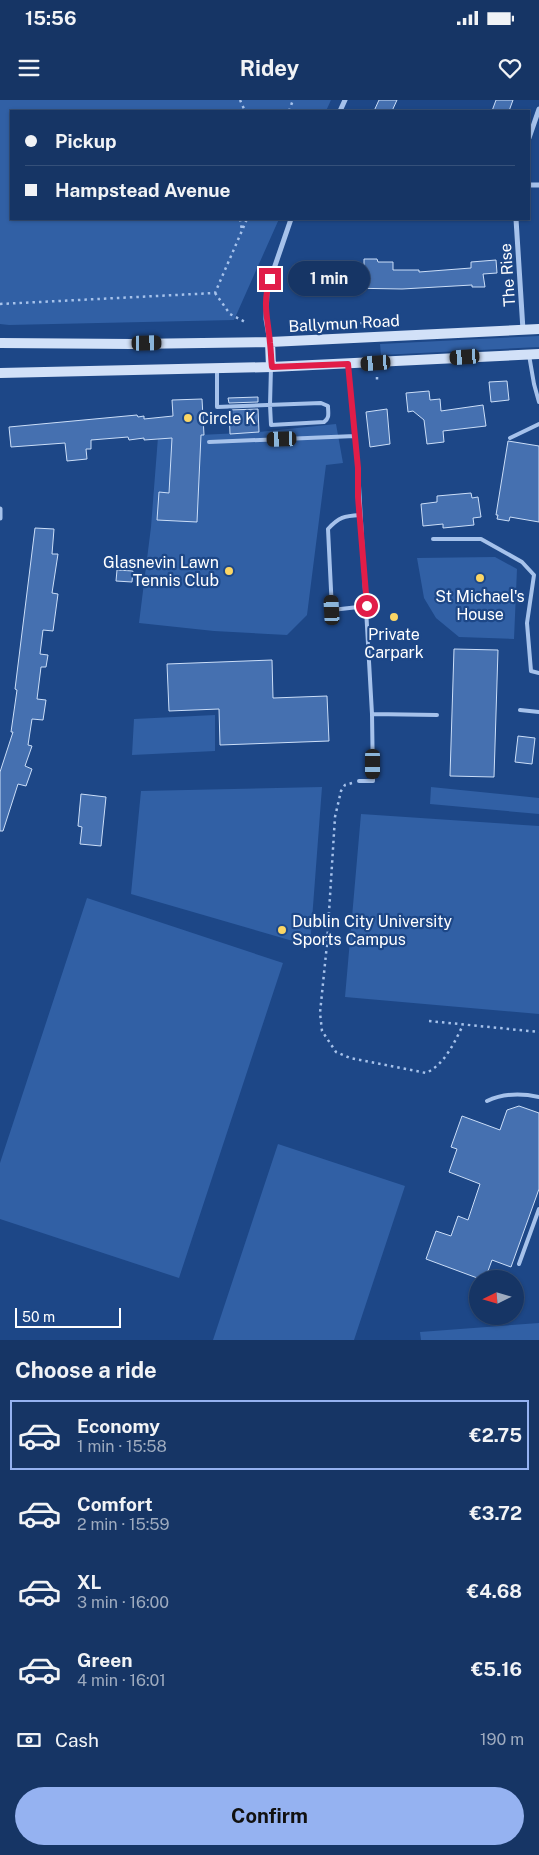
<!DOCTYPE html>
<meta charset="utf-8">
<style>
:root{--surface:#163565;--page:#23406e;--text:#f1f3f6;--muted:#9eabbf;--line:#355079;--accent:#95b2f1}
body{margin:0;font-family:"Public Sans",sans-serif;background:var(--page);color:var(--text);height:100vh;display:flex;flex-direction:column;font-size:19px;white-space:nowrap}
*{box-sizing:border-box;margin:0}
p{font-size:16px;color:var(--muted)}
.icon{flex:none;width:28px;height:28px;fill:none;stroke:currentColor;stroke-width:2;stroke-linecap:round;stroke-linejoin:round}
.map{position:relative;height:1240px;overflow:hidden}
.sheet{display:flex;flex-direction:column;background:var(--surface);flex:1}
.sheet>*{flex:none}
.guide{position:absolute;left:10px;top:10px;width:520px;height:110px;border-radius:0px;box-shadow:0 1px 4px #0004,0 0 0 1px var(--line);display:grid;align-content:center;height:110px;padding:0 15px;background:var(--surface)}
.needle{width:32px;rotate:265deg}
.fabs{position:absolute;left:469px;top:1170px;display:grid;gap:10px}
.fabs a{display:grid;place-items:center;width:55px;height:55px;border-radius:50%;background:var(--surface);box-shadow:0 1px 4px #0004,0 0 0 1px var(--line);font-size:25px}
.scale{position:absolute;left:15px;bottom:12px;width:106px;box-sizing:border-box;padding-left:5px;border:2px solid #fff;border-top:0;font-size:14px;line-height:18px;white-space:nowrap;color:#fff;-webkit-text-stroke:4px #1d4787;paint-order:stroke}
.end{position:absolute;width:22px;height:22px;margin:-11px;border:6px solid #e11d48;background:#fff;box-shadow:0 0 0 2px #fff}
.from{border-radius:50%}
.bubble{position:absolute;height:35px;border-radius:18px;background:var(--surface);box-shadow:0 1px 4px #0004,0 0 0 1px var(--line);font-size:16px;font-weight:700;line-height:35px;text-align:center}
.car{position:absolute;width:15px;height:30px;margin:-15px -8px;border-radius:6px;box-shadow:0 0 4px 1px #0007;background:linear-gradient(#222 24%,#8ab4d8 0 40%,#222 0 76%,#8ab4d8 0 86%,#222 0)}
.guide b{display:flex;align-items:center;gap:18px;height:48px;font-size:19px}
.guide b+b{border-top:1px solid var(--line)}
.guide i{width:12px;height:12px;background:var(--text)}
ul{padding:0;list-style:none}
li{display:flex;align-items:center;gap:15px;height:70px;margin:0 10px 8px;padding:0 5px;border:2px solid transparent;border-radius:0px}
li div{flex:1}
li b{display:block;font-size:19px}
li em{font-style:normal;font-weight:700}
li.on{border-color:var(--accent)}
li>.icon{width:45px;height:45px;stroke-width:1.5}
h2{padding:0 15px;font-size:22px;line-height:60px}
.pay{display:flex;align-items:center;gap:12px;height:55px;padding:0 15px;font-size:19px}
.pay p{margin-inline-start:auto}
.button{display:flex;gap:10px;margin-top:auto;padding:10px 15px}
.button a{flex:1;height:58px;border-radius:30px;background:var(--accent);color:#111;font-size:20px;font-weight:700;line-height:58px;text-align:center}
.status{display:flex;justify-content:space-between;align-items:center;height:35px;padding:0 25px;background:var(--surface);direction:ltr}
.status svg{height:14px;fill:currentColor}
header{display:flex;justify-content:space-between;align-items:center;height:65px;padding:0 15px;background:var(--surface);font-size:22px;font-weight:700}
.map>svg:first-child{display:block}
.green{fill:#3160a5}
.building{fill:#4570b0;stroke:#cbdef8}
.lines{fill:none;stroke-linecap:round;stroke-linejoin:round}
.path{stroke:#a6c2eb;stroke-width:2.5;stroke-dasharray:2.5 4;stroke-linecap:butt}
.lane{stroke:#a6c2eb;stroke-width:4}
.street{stroke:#a6c2eb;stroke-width:5}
.secondary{stroke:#d2e1f8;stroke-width:10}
.route{stroke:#e11d48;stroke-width:6}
.poi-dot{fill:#fbd665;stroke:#1d4787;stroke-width:2}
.labels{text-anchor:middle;stroke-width:4.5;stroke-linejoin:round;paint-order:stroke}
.street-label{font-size:16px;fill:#fff;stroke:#1d4787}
.poi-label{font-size:16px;fill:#fff;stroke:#1d4787;text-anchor:start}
</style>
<div class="status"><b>15:56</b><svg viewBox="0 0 49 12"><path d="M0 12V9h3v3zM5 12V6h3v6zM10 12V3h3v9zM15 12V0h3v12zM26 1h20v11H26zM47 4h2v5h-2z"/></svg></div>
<header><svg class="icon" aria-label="menu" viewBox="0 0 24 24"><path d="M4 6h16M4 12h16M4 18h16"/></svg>Ridey<svg class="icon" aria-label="heart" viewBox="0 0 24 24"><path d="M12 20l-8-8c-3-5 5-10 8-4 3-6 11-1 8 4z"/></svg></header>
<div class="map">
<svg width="539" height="1240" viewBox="0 0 539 1240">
<rect width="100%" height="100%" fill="#1d4787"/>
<!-- green -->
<path class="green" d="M0,0H331L326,11H11V119H279L234,220L9,225L0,224Z
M539,236V247L381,255L380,244Z
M336,324L343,363L326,365L307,515L287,535L214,531L139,523L151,427L158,337L259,332Z
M495,457L517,469L514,539L459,537L436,518L424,498L417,458Z
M215,615V651L132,655L134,619Z
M322,687L310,846L131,794L141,691Z
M431,687L539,698V714L430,704Z
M361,714L539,726V914L345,897Z
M87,798L283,863L179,1178L0,1119V1063Z
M278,1044L405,1086L354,1240H213Z
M539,1223V1240H421L420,1232Z"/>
<!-- building -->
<path class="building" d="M379,0H397L392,11H374Z
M496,0H513L509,11H492Z
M364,159H377L378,162H393V170H419V172L471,168V162L496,160L497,173L483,174L485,187H472V185L402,189L345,188V193L318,194L316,196L297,182L307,169L328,186V173H359V170H364Z
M507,281L509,300L491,302L489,282Z
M429,291L430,300L440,299L441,311L483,305L486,326L443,331L444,342L427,344L424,320L413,311L408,312L406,293Z
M258,297V302L229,303L228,298Z
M202,299L204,335H201L197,422L157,420L159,392L169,393L172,338L144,340V338L129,340L128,337L91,340V349H86L87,359L67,361L65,343L11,347L9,327L137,315L138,317L144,316V319L173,316L172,300Z
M258,309L259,332L230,334L229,310Z
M387,309L390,344L370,347L366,312Z
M508,341L539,346V422L510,417L509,421L497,419L498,415H496Z
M471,393L472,398L478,397L481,417L473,418L474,425L443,428V424L423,426L421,404L437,402V396Z
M35,428L54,429L52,454H58L52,493L58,494L53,531L43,530L40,554L48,555L46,567H41L37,599L46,600L43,620L32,619L28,645L32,646L25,666L32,669L26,686L18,684L3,731H0V672L13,632H11L17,590L15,589Z
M117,470L133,471L132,482L116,481Z
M454,549L498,550L494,677L450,676Z
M272,560L273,598L327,596L329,641L220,645L219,609L169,611L167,564Z
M518,636L535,638L532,664L515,662Z
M81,694L106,697L101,746L80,744L82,727L78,726Z
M519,1006L539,1013V1089L511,1167L492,1160L485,1179H480L426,1159L436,1131L451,1136L458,1116L468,1120L480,1084L449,1072L457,1049L451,1047L462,1016L500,1030L507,1010Z"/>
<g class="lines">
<!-- path -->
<path class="path" d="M240,0L245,11
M289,11L293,0
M240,119L242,130
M215,193L230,214L247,223
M0,204L215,193L247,119
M361,222L362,224
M377,277V280
M352,683L345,685L341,691L335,717L327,844L320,913L322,931L336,952L350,958L426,973C445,964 454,943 463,925
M429,921L539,932"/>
<!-- lane -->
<path class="lane" d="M529,255L534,284L539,302
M348,265L358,368L372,614L437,615
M217,269V307L321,303L328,306C328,313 330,318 324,322L271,325L270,305L271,267
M510,338L539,324
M209,342L355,336
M360,415C344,416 339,417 328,429L332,510L367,506
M433,439H481L522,462L534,475L527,523L531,571L539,573
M520,610L539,612
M359,681H373L372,614
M487,1001C504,993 521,993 539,997
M519,1164L539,1109"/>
<!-- street -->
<path class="street" d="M340,11L345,0
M529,38L539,9
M529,85H539
M516,119L523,230
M270,242L266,219L267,189L291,119
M0,409V418"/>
<!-- secondary -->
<path class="secondary" d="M270,242L271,267
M0,243L132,244L270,242L539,229
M0,273L271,267L539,254"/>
</g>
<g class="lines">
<!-- route -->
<path class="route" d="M270,179C262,205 268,218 270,243C271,251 271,259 272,267L348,264L358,368V397L367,506"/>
</g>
<!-- markers -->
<g class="poi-dot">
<circle cx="188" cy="318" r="5"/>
<circle cx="229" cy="471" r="5"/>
<circle cx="480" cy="478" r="5"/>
<circle cx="394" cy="517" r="5"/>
<circle cx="282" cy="830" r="5"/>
</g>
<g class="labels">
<!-- street labels -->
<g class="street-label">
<text transform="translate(507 175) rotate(-94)" y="6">The Rise</text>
<text transform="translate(344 223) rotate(-3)" y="6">Ballymun Road</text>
</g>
<!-- poi labels -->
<g class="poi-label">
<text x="198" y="324">Circle K</text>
<text x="219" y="468" text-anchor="end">Glasnevin Lawn<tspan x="219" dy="18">Tennis Club</tspan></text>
<text x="480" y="502" text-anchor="middle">St Michael's<tspan x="480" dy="18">House</tspan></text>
<text x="394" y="540" text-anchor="middle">Private<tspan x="394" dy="18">Carpark</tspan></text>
<text x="292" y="827">Dublin City University<tspan x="292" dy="18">Sports Campus</tspan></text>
</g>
</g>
</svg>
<div class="fabs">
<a><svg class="needle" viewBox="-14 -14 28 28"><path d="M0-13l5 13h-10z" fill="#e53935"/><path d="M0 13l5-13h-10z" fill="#9eabbf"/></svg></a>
</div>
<div class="scale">50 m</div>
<i class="end from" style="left:367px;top:506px"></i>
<i class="end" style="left:270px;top:179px"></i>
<div class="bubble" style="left:288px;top:161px;width:82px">1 min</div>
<i class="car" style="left:147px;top:243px;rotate:89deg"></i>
<i class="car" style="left:465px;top:257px;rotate:266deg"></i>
<i class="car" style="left:376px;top:263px;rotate:266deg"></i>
<i class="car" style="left:282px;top:339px;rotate:268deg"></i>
<i class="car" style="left:332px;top:510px;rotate:357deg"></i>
<i class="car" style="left:373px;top:664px;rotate:180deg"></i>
<div class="guide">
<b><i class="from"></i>Pickup</b>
<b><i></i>Hampstead Avenue</b>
</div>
</div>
<section class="sheet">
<h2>Choose a ride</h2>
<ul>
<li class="on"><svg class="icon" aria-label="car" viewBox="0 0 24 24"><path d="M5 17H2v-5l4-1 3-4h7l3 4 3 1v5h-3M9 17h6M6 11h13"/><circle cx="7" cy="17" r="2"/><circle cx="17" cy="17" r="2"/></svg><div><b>Economy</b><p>1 min · 15:58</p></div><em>€2.75</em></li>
<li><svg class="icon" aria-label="car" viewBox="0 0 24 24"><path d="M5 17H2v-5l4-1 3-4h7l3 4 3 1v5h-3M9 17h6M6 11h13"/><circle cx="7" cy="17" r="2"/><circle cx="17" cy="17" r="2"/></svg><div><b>Comfort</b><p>2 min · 15:59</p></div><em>€3.72</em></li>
<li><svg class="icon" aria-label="car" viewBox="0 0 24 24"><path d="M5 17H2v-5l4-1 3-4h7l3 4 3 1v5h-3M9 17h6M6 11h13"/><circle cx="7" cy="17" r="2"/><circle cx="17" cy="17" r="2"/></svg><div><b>XL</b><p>3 min · 16:00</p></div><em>€4.68</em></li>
<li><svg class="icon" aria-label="car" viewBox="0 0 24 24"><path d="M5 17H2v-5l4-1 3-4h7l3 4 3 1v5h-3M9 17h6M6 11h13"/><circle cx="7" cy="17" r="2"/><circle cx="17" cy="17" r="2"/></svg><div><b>Green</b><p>4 min · 16:01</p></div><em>€5.16</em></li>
</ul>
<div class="pay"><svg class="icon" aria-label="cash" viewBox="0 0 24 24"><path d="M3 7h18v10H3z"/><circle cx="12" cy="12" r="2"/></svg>Cash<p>190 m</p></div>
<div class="button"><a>Confirm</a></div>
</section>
